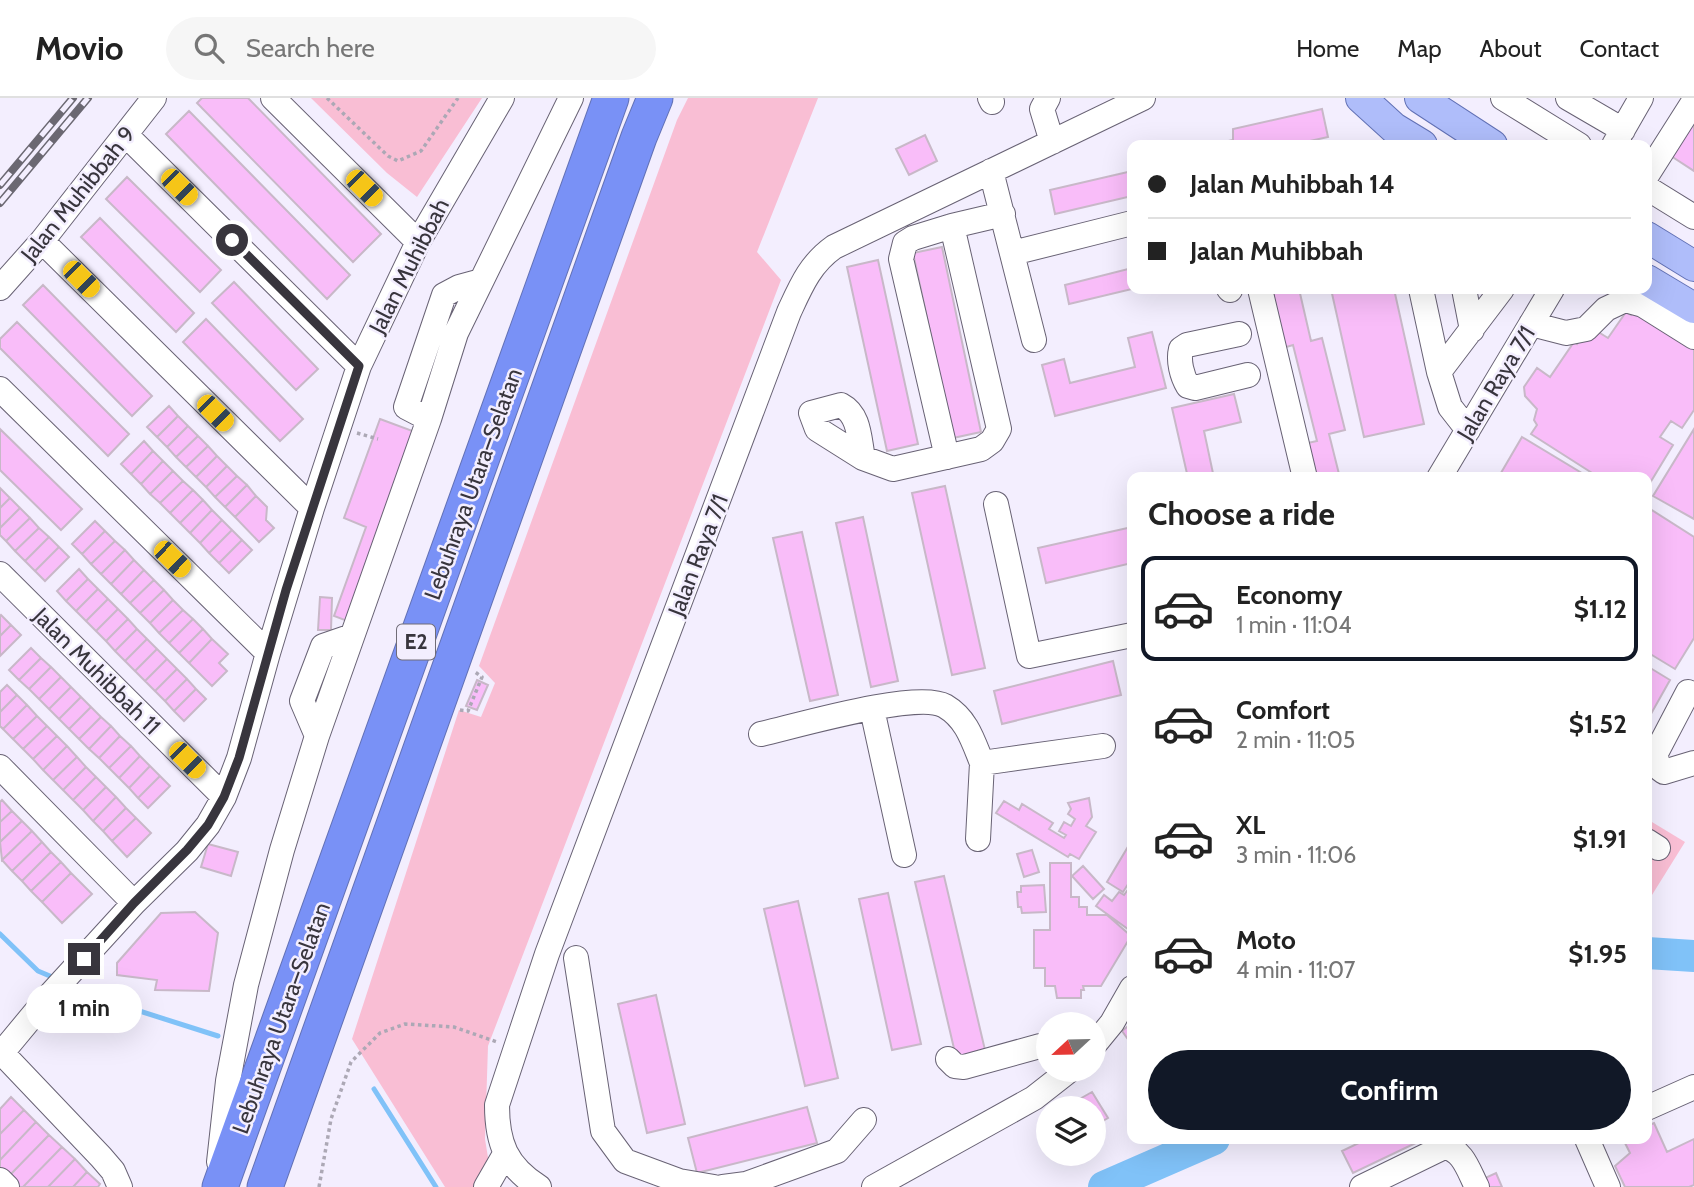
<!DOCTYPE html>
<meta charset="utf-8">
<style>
:root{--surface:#fff;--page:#f6f6f6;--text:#222;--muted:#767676;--line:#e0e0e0;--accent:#111827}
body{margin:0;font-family:Cabin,sans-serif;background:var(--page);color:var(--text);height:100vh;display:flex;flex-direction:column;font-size:26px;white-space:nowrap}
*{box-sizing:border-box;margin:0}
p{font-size:23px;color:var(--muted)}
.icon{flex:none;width:38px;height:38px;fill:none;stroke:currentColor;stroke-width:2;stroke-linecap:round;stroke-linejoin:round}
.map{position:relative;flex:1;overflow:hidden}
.details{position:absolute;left:1127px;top:374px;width:525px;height:672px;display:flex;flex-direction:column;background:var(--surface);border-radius:14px;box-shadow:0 7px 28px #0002}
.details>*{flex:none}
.guide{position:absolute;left:1127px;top:42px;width:525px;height:154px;border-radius:14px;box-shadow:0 7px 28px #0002;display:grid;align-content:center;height:154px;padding:0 21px;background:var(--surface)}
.needle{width:46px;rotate:248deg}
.buttons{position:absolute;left:1036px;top:914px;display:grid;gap:14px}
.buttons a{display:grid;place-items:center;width:70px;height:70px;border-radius:50%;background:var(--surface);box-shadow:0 7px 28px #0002;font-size:35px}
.end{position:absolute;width:32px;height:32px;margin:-16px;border:9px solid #38353d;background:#fff;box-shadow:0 0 0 4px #fff}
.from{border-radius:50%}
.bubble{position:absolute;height:49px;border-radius:24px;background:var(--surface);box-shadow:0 7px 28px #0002;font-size:23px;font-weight:800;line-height:49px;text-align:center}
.car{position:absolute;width:21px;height:42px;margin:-21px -10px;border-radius:9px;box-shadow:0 0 5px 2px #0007;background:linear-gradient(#f5c518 24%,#345 0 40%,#f5c518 0 76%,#345 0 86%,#f5c518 0)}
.guide b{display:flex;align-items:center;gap:24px;height:66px;font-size:26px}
.guide b+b{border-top:2px solid var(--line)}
.guide i{width:18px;height:18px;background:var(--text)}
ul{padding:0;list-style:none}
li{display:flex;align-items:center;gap:21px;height:105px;margin:0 14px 10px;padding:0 7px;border:4px solid transparent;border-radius:14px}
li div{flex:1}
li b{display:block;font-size:26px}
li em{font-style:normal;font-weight:800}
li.current{border-color:var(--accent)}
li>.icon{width:63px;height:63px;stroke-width:1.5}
h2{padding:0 21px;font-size:32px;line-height:84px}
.cta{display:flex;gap:14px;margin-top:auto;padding:14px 21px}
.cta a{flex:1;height:80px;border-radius:42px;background:var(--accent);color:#fff;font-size:28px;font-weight:800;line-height:80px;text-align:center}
header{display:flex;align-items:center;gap:42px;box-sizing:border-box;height:98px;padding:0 35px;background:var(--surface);border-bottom:2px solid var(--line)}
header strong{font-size:33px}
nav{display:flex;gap:38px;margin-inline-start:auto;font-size:24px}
.search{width:490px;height:63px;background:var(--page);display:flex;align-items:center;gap:18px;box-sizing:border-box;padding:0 24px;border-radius:38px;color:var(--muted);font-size:26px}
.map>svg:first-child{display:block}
.green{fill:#f9bed4}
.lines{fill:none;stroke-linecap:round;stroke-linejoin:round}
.stream{stroke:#80c2f8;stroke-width:5}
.river{stroke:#80c2f8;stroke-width:32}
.building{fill:#f9bdf9;stroke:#c8b8c8;stroke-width:2}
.minor-casing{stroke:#686274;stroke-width:26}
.major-casing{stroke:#6271b5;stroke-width:32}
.highway-casing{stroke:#6271b5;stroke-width:37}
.path{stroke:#aca8b5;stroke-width:3.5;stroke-dasharray:3.5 3.5;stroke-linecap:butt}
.minor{stroke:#fff;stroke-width:24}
.major{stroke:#afbdfa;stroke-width:30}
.highway{stroke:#7991f6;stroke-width:35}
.rail-casing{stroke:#6b6872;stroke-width:8}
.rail{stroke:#f3eefe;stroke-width:5;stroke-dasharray:16;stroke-linecap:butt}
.route{stroke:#38353d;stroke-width:9}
.labels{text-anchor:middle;stroke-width:5;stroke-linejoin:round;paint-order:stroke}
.shield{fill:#f3eefe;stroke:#706c77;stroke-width:2}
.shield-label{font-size:21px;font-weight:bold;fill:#38353d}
.street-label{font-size:23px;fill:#38353d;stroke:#f3eefe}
</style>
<header>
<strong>Movio</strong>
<div class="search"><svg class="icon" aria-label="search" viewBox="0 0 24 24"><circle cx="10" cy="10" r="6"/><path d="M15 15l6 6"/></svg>Search here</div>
<nav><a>Home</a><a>Map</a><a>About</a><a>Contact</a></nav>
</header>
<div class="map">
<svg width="1694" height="1089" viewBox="0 0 1694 1089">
<rect width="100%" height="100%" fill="#f3eefe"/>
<!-- green -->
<path class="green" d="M311,0H482L417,99L387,75Z
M688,0H818L757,154L781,182L488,948L485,1041L490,1072L477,1089H445L352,941L459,612L481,619L495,585L479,568L677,22Z
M1647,721L1685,744L1647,805Z"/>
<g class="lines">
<!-- stream -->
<path class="stream" d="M0,836L38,873L57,881
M69,886L108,903L218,938
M374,991L436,1089"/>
<!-- river -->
<path class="river" d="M1647,855L1694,858
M1104,1089L1214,1041"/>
</g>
<!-- building -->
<path class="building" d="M202,0H248L381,136L353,164L197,5Z
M1322,11L1328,39L1292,47H1210L1233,42V31Z
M189,13L350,177L327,201L166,36Z
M1694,21V73L1671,58Z
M925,37L937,63L909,77L896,51Z
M1132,73V98L1055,116L1050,92Z
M127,79L221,172L200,194L106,101Z
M100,120L194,215L176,234L81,139Z
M942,149L981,334L953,340L913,155Z
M878,162L918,346L887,353L847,169Z
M1132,170V191L1069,206L1065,187Z
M234,184L318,271L296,292L212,205Z
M43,187L152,298L132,318L23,207Z
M1268,191H1299L1311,243L1322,240L1345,332L1329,336L1340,380H1311L1303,346L1317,343L1293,247L1283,250Z
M1331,191H1394L1424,326L1364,339Z
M1637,207L1694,244V312L1682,330L1671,323L1660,339L1673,347L1647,390V380H1600L1531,336L1537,327L1534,322L1537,311L1525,298L1524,289L1537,270L1550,279L1574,244L1577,246L1586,232H1595L1608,240L1626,214L1631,217Z
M206,221L303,321L280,343L183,244Z
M17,224L129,336L108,358L0,250V241Z
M1152,234L1166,290L1055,318L1042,267L1064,261L1070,285L1135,269L1128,240Z
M1234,296L1241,324L1204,333L1214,380H1188L1172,310Z
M169,308L178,318L157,339L147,329Z
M178,318L188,328L167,349L157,339Z
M380,321L418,335L350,524L334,518L366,429L344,420Z
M188,328L198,338L176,359L167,349Z
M0,331L82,411L61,432L0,372Z
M1694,331V421L1653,398Z
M198,338L208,348L186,369L176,359Z
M1522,339L1590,380H1498Z
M144,343L153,353L131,376L121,366Z
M208,348L217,358L196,379L186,369Z
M153,353L163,363L141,386L131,376Z
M217,358L227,368L206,389L196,379Z
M163,363L173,373L150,396L141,386Z
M227,368L237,378L215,399L206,389Z
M173,373L183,383L160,405L150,396Z
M237,378L247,387L225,409L215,399Z
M183,383L193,392L170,415L160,405Z
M247,387L256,398L235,419L225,409Z
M945,388L985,570L952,577L912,395Z
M0,390L10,400L0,410Z
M193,392L203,402L180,425L170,415Z
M256,398L267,409L266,422L274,430L259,444L235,419Z
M10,400L20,410L0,430V410Z
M203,402L212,412L190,435L180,425Z
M1647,409L1694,439V540L1675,571L1647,554Z
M20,410L30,420L6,443L0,437V430Z
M212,412L222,422L200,445L190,435Z
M863,419L898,583L871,589L836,425Z
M30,420L39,430L15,453L6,443Z
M222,422L232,432L209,455L200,445Z
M95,423L105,433L82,456L72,446Z
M1132,429V465L1046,485L1038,450Z
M39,430L49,439L25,463L15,453Z
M232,432L242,442L219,465L209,455Z
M105,433L115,443L91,466L82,456Z
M802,434L838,597L810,603L773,440Z
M49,439L59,449L35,473L25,463Z
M242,442L252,452L229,475L219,465Z
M115,443L125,452L101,476L91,466Z
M59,449L69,459L45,483L35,473Z
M125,452L134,462L111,486L101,476Z
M134,462L144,472L121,496L111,486Z
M79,471L88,481L66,503L57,493Z
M144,472L154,482L130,505L121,496Z
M88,481L98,491L76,513L66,503Z
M154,482L164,492L140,515L130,505Z
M98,491L108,501L86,523L76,513Z
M164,492L173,502L150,525L140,515Z
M320,499L332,500L331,532H318Z
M108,501L118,511L96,533L86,523Z
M173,502L183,512L159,535L150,525Z
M118,511L128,521L106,543L96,533Z
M183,512L193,521L169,545L159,535Z
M1,517L11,527L0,538V518Z
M128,521L137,531L115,553L106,543Z
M193,521L203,531L179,555L169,545Z
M11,527L21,537L0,558V538Z
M137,531L147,541L125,563L115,553Z
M203,531L212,541L189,565L179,555Z
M147,541L157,551L135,573L125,563Z
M212,541L228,556L219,565L227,573L212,588L189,565Z
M31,550L41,560L19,582L9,572Z
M157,551L167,561L145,583L135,573Z
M41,560L51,569L29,591L19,582Z
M167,561L177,571L155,593L145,583Z
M1113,563L1121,597L1002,626L994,593Z
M1647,568L1670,582L1647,623Z
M51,569L61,579L39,601L29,591Z
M177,571L187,581L165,603L155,593Z
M61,579L71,589L49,611L39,601Z
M187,581L196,591L174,613L165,603Z
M477,582L488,587L477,612L466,608Z
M7,587L17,597L0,614V594Z
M71,589L81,599L59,621L49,611Z
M196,591L206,601L184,623L174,613Z
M17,597L27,607L3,631L0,628V614Z
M81,599L91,609L69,631L59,621Z
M27,607L37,618L13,641L3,631Z
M91,609L101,619L79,641L69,631Z
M37,618L47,628L23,651L13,641Z
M101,619L111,628L89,651L79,641Z
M47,628L57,638L33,661L23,651Z
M111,628L120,638L99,660L89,651Z
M57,638L67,648L43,672L33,661Z
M120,638L131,648L109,670L99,660Z
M67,648L77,659L53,682L43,672Z
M131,648L140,658L119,680L109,670Z
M140,658L150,668L129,690L119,680Z
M77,659L86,669L63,692L53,682Z
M150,668L160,678L138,700L129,690Z
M86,669L96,679L73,702L63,692Z
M160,678L170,688L148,710L138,700Z
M96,679L106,689L83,712L73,702Z
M106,689L116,699L93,723L83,712Z
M116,699L126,710L103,733L93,723Z
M1089,700L1092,719L1086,728L1096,734L1079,761L1070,756L1068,759L996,715L1004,703L1019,712L1022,706L1053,725L1049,731L1064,740L1066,737L1059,733L1064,724L1071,728L1075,721L1068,716L1071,711L1068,705Z
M2,702L12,713L0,724V704Z
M126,710L136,720L112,743L103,733Z
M12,713L22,723L0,744V724Z
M136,720L151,735L127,759L112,743Z
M22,723L32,733L2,762L0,744Z
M32,733L42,744L12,773L2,762Z
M1132,742V780L1123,794L1107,784Z
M42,744L51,754L22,783L12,773Z
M208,746L238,754L231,778L201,769Z
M1032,752L1039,774L1024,779L1017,756Z
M51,754L61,764L31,793L22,783Z
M61,764L71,775L42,804L31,793Z
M1050,765H1071V799H1079V809H1087V817H1107L1131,838L1101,888H1083L1084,892H1081V900H1057L1055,888H1045V870H1034V832H1050Z
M1083,768L1104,791L1093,801L1072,778Z
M71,775L92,796L62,825L42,804Z
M944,778L985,952L956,959L915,784Z
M1132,786V834L1096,808L1104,797L1112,803L1119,794L1124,797Z
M1044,787L1046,814L1022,815L1021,809H1018L1017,794H1021V788Z
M888,795L921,946L892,952L859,801Z
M798,803L838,980L805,988L764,811Z
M195,814L218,835L209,893L155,892L157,882L117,877V865L161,815Z
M656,897L685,1026L647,1035L618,906Z
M1132,925V947L1122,933Z
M1092,994L1108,1020L1094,1028V1010H1071L1069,1007Z
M11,999L24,1012L0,1036V1011Z
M807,1009L817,1045L697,1075L688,1040Z
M24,1012L36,1024L0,1062V1036Z
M36,1024L49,1037L9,1078L0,1070V1062Z
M1654,1025L1667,1054L1694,1041V1087L1689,1089H1625L1615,1068L1630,1055L1623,1041H1647V1028Z
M49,1037L62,1049L23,1089H20L9,1078Z
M1367,1041H1422V1042L1353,1075L1342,1053Z
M62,1049L75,1061L48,1089H23Z
M75,1061L87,1074L73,1089H48Z
M87,1074L100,1086L98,1089H73Z
M1496,1075L1502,1089H1487L1483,1081Z"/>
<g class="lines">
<!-- minor casing -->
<g class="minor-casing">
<path id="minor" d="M273,0L418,144
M990,0L992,4
M1048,0L1042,11L1052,44
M1503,0L1579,47
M1568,0L1623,32
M126,37L359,268
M1614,47L1641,0
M991,73L1034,242
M1647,77L1694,3
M1647,90L1694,119
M42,143L312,410
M1013,155L1132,125
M0,190L42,143L154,0
M1229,191L1230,192
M1260,191L1305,380
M1421,191L1439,274L1450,309L1468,332
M1464,191L1472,232
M1531,226L1566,235L1586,231L1606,211L1625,202L1643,207L1694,239
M1239,236L1187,247L1181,251C1178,263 1182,278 1188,288L1195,290L1248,277
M1439,274L1502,191
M0,291L268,555
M429,321L406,309L444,197L459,189L481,183
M947,359L901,161L905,145L913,140L952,128
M863,360C859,341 860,317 841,307L811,315L817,331L863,360L893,371L981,351L992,343L999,331L952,128L1003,116
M1439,380L1552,191
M996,406L1029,558L1132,537
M0,476L224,699
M1688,594L1655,657L1660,671L1664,674L1694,665
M872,611L904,757
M761,636C796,628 918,592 945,608C967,621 973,643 982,665
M317,638L302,603L323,548L352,538
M0,669L134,805
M978,741L982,665L1103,648
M1647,743L1658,750
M576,860L603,1033L625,1063L679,1083L714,1089
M1094,947L1112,925L1132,890
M2,955L101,1059L113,1073L120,1089
M0,957L49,898L134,805L187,753L208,727L224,699L239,660L268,555L312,410L359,268L418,144L502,0
M948,961L955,968L964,969L1040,948
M1647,1010L1694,989
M1587,1041L1608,1089
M219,1064L228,983L246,887L282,752L317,638L429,321L456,235L571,0
M0,1082L7,1089
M486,1089L505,1056
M539,1089C506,1068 497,1045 497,1007L547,856L789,214C801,188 810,166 834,149L1143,0
M723,1089L746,1086L837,1053L864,1022
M874,1089L1034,1000L1071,971
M1362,1089L1444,1049C1463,1051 1469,1074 1477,1089"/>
</g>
<!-- major casing -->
<g class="major-casing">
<path id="major" d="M1361,0L1394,30L1422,47
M1420,0L1492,47
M1647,139L1694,168
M1647,182L1694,210"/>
</g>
<!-- highway casing -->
<g class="highway-casing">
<path id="highway" d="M220,1089L611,0
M265,1089L639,39L655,0"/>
</g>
<!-- path -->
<path class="path" d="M327,0L388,58L398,63L421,53L458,0
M357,335L378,341
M460,612L468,613L482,579L475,574
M319,1089L331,1021L351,964L380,935L405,926L454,929L497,944"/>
<!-- minor -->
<use href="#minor" class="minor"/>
<!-- major -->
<use href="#major" class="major"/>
<!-- highway -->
<use href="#highway" class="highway"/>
<!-- rail casing -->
<g class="rail-casing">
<path id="rail" d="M0,87L73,0
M0,105L88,0"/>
</g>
<!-- rail -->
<use href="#rail" class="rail"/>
</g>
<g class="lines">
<!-- route -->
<path class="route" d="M84,861L134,805L187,752L208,727L224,699L239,660L286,492L359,268L232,142"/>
</g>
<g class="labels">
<!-- shield labels -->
<rect class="shield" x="397" y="526.5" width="38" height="35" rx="5"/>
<g class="shield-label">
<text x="416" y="551">E2</text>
</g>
<!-- street labels -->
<g class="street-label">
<text transform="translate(78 96) rotate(-51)" y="8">Jalan Muhibbah 9</text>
<text transform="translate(409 168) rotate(-63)" y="8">Jalan Muhibbah</text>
<text transform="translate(1496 285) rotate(-59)" y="8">Jalan Raya 7/1</text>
<text transform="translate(473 386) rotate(-70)" y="8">Lebuhraya Utara–Selatan</text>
<text transform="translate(698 457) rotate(-69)" y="8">Jalan Raya 7/1</text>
<text transform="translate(97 573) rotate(45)" y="8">Jalan Muhibbah 11</text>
<text transform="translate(281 920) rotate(-70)" y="8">Lebuhraya Utara–Selatan</text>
</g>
</g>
</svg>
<div class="buttons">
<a><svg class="needle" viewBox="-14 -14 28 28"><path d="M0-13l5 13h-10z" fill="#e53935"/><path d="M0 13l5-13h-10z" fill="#767676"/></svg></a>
<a><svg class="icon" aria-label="layers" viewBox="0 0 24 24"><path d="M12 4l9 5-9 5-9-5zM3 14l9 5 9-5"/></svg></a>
</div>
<i class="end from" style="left:232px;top:142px"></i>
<i class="end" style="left:84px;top:861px"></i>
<div class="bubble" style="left:26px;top:886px;width:116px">1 min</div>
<i class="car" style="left:179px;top:89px;rotate:135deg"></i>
<i class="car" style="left:364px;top:90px;rotate:135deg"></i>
<i class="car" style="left:81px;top:181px;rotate:135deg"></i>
<i class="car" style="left:215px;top:315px;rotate:135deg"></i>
<i class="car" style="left:172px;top:461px;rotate:134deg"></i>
<i class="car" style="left:187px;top:662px;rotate:135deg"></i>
<div class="guide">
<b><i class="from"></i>Jalan Muhibbah 14</b>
<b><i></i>Jalan Muhibbah</b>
</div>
<section class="details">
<h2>Choose a ride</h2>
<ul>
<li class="current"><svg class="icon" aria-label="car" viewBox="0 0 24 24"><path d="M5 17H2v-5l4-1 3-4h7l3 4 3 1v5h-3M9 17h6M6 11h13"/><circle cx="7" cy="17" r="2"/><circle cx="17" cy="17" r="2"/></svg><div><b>Economy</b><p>1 min · 11:04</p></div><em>$1.12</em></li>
<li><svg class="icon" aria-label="car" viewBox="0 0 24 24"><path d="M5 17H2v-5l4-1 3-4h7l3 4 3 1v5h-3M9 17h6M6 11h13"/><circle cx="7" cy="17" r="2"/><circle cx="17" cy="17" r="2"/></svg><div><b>Comfort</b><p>2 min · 11:05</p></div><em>$1.52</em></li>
<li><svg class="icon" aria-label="car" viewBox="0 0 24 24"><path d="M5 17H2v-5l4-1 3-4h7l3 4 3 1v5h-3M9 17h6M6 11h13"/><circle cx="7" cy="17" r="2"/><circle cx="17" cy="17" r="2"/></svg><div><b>XL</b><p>3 min · 11:06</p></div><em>$1.91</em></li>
<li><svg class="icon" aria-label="car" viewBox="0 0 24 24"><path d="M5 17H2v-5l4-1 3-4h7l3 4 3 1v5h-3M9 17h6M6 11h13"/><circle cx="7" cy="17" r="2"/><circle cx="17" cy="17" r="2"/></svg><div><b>Moto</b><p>4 min · 11:07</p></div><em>$1.95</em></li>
</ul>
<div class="cta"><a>Confirm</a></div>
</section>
</div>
